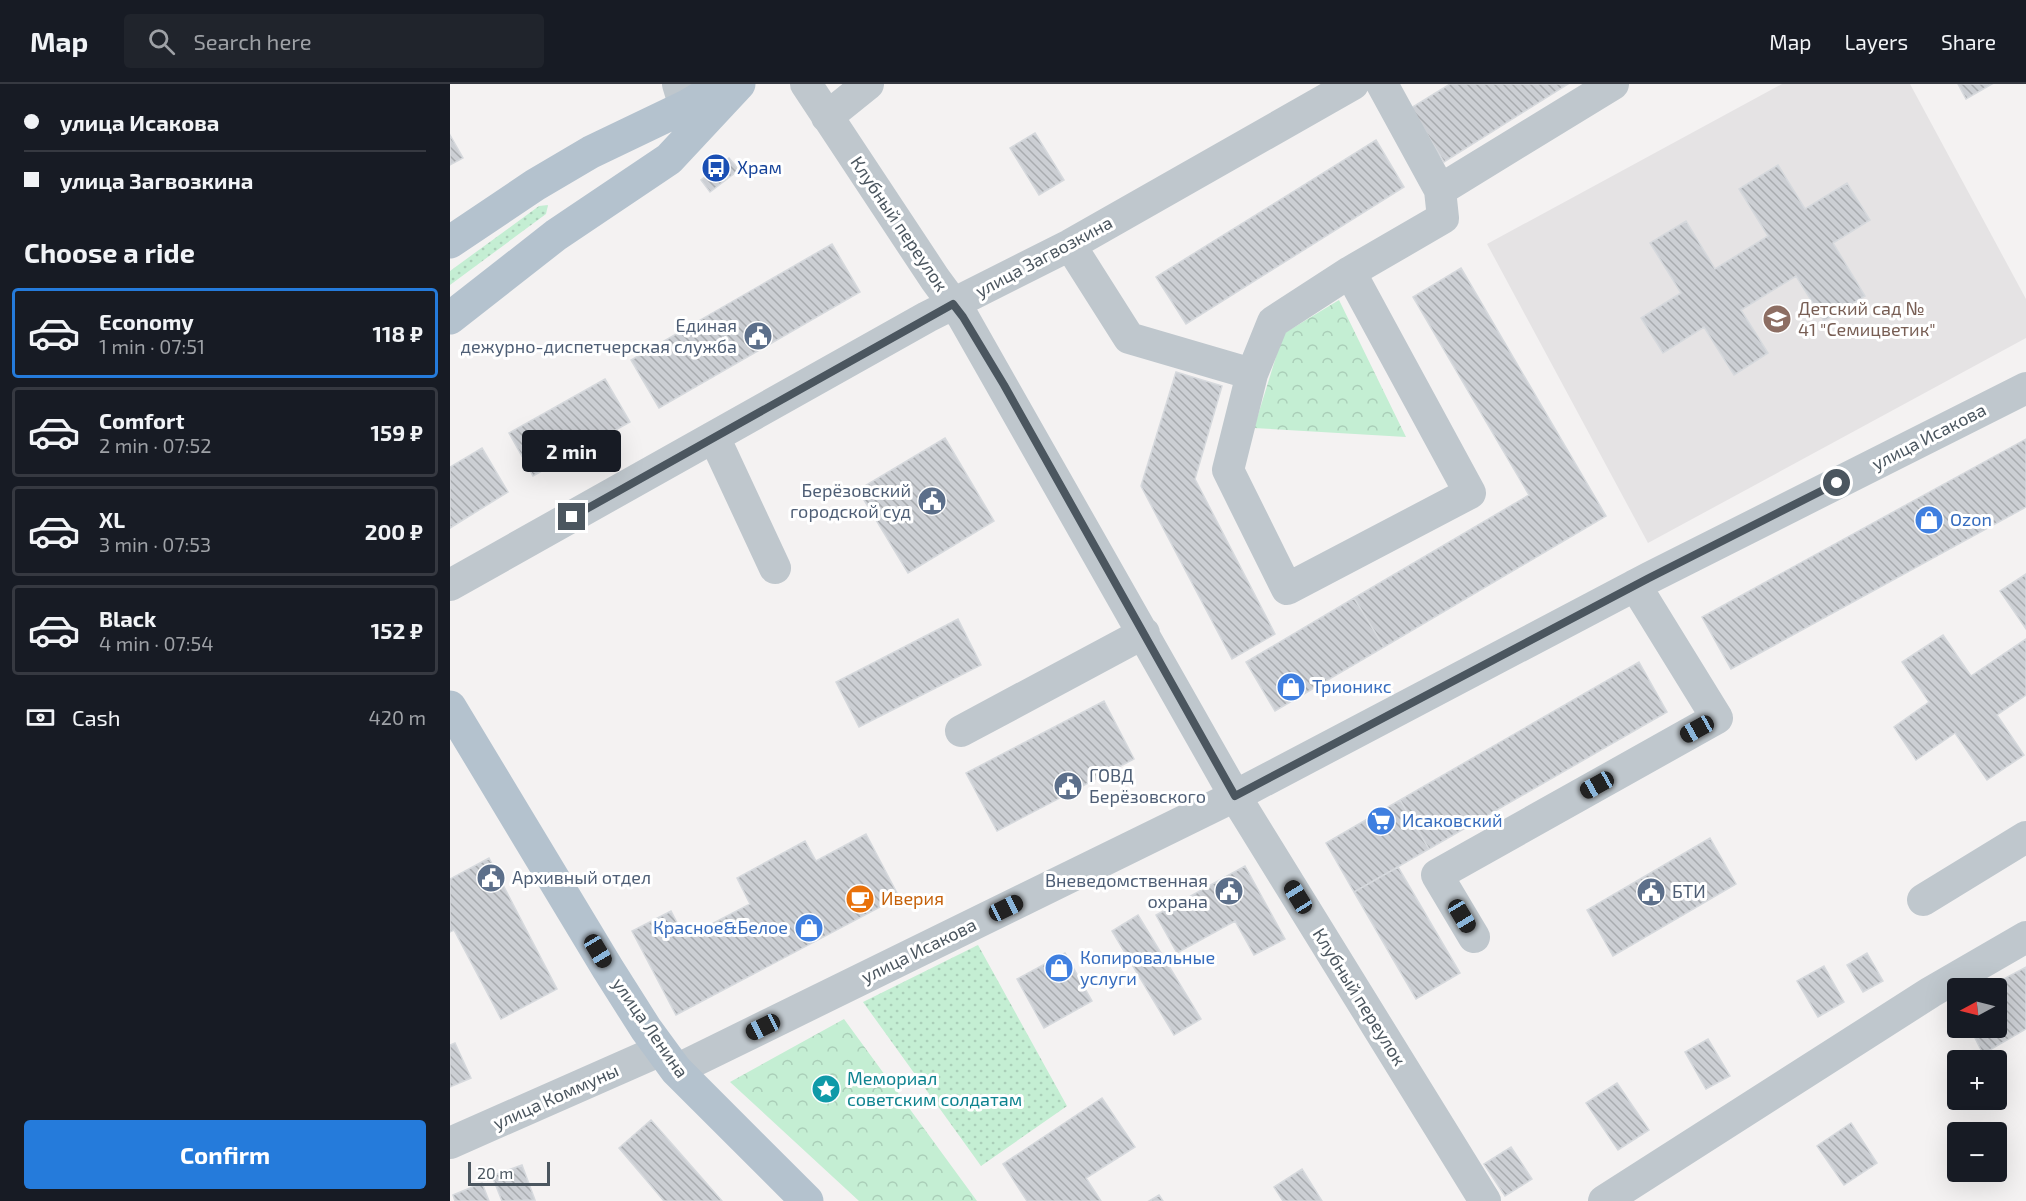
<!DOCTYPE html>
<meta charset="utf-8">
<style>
:root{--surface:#171b24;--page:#20242c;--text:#f1f3f6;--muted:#9ea1a6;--line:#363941;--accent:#257bdb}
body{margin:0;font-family:"Exo 2",sans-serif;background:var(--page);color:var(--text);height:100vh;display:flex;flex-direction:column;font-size:22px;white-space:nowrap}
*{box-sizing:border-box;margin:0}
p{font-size:20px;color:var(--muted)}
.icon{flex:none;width:33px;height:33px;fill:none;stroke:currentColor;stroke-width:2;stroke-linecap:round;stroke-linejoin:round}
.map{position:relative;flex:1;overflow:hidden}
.panel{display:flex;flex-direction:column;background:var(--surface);width:450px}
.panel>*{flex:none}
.top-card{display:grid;align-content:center;height:132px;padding:0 24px;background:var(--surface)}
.needle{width:39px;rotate:263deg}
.buttons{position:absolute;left:1497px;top:894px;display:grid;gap:12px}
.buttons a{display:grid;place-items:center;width:60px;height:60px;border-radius:6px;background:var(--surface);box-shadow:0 6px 24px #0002;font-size:30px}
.scale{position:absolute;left:18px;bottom:15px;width:82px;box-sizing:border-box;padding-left:6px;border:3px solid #4b565f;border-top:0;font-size:16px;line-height:21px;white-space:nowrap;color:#4b565f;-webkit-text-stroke:4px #fff;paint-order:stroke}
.end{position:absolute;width:27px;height:27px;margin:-14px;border:8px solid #4b565f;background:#fff;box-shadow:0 0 0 3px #fff}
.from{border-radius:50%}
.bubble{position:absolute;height:42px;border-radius:6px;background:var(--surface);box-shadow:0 6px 24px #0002;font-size:20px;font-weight:700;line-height:42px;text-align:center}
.car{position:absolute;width:18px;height:36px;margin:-18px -9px;border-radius:8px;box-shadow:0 0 4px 2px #0007;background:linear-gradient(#222 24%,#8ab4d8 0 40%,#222 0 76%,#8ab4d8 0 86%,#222 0)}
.top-card b{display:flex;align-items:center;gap:21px;height:57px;font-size:22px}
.top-card b+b{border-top:2px solid var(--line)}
.top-card i{width:15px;height:15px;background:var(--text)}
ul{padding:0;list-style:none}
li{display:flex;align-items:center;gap:18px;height:90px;margin:0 12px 9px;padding:0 12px;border:3px solid var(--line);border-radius:6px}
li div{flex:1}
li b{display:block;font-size:22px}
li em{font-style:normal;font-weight:700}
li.selected{border-color:var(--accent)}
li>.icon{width:54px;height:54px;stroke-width:1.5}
h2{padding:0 24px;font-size:27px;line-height:72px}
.pay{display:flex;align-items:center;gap:15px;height:66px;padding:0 24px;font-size:22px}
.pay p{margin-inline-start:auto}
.primary-button{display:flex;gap:12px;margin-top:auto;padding:12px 24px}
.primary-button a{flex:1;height:69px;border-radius:6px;background:var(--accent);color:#fff;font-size:24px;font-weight:700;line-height:69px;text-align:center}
header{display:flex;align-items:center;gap:36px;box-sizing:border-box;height:84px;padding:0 30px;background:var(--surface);border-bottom:2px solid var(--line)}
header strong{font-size:28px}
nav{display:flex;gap:33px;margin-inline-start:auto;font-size:21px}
.search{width:420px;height:54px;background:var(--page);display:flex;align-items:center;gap:15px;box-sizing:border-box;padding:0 21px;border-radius:6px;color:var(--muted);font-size:22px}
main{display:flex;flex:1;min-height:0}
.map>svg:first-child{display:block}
.education{fill:#e5e3e4}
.grass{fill:url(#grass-dots)}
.park{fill:url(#park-crowns)}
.building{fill:url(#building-back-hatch);stroke:#d6d9dd;stroke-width:1.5}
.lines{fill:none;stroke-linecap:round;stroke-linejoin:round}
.minor{stroke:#bfc7cd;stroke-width:32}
.major{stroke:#b4c2ce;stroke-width:33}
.route{stroke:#4b565f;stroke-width:8}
.labels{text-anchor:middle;stroke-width:6;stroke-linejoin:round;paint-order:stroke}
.transit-label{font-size:18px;fill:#164399;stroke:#fff;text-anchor:start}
.street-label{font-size:18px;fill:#4b565f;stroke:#fff}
.education-label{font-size:18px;fill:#785e54;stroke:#fff;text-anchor:start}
.service-label{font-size:18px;fill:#4e5e75;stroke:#fff;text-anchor:end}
.shop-label{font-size:18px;fill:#366cbe;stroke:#fff;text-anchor:start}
.food-label{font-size:18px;fill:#c56008;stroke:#fff;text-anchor:start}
.culture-label{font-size:18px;fill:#0d838f;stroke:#fff;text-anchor:start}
</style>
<header>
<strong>Map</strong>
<div class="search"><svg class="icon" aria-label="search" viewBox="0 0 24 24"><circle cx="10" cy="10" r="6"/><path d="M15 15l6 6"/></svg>Search here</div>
<nav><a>Map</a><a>Layers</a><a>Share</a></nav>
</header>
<main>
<section class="panel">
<div class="top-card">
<b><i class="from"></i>улица Исакова</b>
<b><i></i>улица Загвозкина</b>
</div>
<h2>Choose a ride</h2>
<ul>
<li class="selected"><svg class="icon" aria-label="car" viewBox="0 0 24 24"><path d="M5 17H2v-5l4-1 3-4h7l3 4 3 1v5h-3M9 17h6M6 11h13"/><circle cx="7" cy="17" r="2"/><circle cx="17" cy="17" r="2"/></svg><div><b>Economy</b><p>1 min · 07:51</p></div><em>118 ₽</em></li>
<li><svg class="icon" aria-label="car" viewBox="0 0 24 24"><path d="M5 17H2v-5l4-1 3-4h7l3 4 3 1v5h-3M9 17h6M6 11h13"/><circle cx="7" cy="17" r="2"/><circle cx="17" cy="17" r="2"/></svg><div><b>Comfort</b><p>2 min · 07:52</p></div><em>159 ₽</em></li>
<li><svg class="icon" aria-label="car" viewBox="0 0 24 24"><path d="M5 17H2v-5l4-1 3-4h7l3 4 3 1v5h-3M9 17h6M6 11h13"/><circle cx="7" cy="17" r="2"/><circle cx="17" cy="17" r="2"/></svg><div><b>XL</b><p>3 min · 07:53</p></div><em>200 ₽</em></li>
<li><svg class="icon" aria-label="car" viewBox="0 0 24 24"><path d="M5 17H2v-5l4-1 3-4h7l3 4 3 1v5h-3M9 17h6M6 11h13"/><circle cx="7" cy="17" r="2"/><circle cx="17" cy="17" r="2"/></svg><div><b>Black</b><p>4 min · 07:54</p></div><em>152 ₽</em></li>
</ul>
<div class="pay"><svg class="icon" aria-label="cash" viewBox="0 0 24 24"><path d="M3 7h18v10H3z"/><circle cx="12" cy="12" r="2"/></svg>Cash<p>420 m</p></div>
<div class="primary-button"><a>Confirm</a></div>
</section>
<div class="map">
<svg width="1576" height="1117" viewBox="0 0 1576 1117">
<defs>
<pattern id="grass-dots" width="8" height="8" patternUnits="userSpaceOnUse" patternTransform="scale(1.5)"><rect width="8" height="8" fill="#c4eed3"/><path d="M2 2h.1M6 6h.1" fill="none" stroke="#aaceb8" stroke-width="1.8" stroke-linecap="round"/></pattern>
<pattern id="park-crowns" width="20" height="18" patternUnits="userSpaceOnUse" patternTransform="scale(1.5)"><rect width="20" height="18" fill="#c4eed3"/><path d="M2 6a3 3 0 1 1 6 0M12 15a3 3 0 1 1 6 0" fill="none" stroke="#aaceb8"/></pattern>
<pattern id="building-back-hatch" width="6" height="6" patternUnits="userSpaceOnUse" patternTransform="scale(1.5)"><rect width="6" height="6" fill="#cccfd4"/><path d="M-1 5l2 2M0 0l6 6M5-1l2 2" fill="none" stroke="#a8abaf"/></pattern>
</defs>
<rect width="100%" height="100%" fill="#f4f2f2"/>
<!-- education -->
<path class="education" d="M1332,0H1460L1576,215V254L1198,459L1037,160Z"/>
<!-- grass -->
<path class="grass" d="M98,121L96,130L0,201V187L89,122Z
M528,861L617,1022L531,1082L413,918Z"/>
<!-- park -->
<path class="park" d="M889,216L956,353L804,344L833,250Z
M394,935L527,1117H409L280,998Z"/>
<!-- building -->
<path class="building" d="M1000,0H1118L994,78L961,24Z
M1508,0H1542L1516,15Z
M585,49L614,96L589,111L560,64Z
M0,51L13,74L0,81Z
M926,56L954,103L736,240L706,193Z
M279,74L289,86L260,108L251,96Z
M1328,81L1355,125L1397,99L1420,136L1383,159L1415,212L1374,237L1346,192L1291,226L1318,269L1284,291L1254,243L1213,269L1191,234L1231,209L1200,159L1236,137L1265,185L1318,152L1289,105Z
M382,160L410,208L209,324L181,276Z
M1011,184L1156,432L934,563L904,514L1079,411L963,213Z
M726,288L772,302L745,395L825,550L782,575L691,402Z
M155,295L180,338L83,392L59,349Z
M495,354L544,437L458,489L408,406Z
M1576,355V423L1281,585L1252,533Z
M32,364L58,408L0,444V383Z
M1576,490V545L1550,507Z
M904,514L934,563L825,627L796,578Z
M508,535L531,581L409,643L386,598Z
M1493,551L1521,592L1576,555V611L1547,631L1574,671L1537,696L1505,649L1466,676L1444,643L1479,618L1452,578Z
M1189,578L1217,628L979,765L950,716Z
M654,617L684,675L547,747L516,689Z
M950,716L979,765L904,808L876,759Z
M416,750L449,813L226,931L182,847L221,827L235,854L300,820L287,794L355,757L366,777Z
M1260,754L1286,800L1163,872L1137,826Z
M39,774L107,905L51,935L4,846L0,848V795Z
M795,782L835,855L804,871L785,837L727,869L706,831Z
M948,783L1010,889L966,915L904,808Z
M688,831L751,935L724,951L662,847Z
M615,869L642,917L594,944L567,895Z
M1417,869L1433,897L1413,908L1397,881Z
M1374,882L1394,918L1368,933L1347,897Z
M1576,883V945L1533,970L1520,944H1546V904H1537Z
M1258,955L1280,992L1256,1005L1235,968Z
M5,959L21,994L0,1003V961Z
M1167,999L1199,1046L1168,1066L1136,1019Z
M652,1014L685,1063L636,1094L651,1117H577L553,1080Z
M201,1036L272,1117H214L169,1064Z
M1401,1039L1427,1079L1394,1101L1367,1062Z
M1061,1063L1082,1095L1055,1112L1034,1080Z
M72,1081L85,1116L52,1117L42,1092Z
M852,1085L872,1117H833L824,1103Z
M32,1099L39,1117H5L3,1111Z
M709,1111L713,1117H699Z"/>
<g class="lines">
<!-- minor -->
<path class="minor" d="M228,0L235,23
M356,0L485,195L513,233L785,712L1035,1117
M377,33L418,0
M990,106L1163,0
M620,161L679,254L802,290L778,386L837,505L1020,409L900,188L823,238L802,290
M900,188L993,134L990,106L932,0
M264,353L325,484
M0,501L477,233L620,161L903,0
M511,647L694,549
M1473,816L1576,753
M1024,853L987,791L1267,634L1185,501
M226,986L785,712L1199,494L1576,304
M0,1059L211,966
M1154,1117L1481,908L1576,853"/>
<!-- major -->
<path class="major" d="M0,158L85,101L141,68L237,22L272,1
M0,234L106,151L219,75L289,0
M0,623L158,885L196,945L226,986L357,1117"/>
</g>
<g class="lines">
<!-- route -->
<path class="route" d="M122,433L503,220L513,233L554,301L785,712L1199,494L1387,399"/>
</g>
<!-- icons -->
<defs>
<g id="bus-disc" transform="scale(1.5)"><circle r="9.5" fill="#1a4fb4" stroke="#fff"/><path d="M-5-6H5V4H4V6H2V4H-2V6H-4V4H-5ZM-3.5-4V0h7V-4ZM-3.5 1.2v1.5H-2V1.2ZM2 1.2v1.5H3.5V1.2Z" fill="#fff"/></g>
<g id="school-disc" transform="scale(1.5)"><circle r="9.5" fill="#8d6e63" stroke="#fff"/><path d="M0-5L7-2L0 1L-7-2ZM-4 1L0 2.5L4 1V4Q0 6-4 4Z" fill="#fff"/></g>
<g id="civic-disc" transform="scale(1.5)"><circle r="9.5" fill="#5c6f8a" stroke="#fff"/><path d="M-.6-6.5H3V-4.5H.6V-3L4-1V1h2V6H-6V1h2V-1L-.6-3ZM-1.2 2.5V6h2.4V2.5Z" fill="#fff"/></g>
<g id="shop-disc" transform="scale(1.5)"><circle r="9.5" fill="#3f7fe0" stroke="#fff"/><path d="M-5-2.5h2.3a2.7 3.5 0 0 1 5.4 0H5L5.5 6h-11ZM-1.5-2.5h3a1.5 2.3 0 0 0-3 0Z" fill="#fff"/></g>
<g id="supermarket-disc" transform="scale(1.5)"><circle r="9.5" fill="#3f7fe0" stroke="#fff"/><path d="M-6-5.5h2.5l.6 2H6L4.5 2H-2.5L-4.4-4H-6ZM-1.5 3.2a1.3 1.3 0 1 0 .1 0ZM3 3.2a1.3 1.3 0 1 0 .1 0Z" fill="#fff"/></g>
<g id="cafe-disc" transform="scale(1.5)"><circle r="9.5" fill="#e8710a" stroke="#fff"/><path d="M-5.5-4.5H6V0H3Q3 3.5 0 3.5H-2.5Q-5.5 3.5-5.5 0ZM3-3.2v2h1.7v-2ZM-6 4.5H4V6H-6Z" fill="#fff"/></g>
<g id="sight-disc" transform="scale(1.5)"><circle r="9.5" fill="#0f9aa8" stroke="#fff"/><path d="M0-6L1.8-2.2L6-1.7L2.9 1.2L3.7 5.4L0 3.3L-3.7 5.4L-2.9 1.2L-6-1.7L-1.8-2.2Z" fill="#fff"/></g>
</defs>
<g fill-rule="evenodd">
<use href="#bus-disc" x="266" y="84"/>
<use href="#school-disc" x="1327" y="235"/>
<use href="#civic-disc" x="308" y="252"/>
<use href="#civic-disc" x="482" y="417"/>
<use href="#shop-disc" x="1479" y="436"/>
<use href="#shop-disc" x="841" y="603"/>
<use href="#civic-disc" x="618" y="702"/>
<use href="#supermarket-disc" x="931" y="737"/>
<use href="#civic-disc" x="41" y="794"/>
<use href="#civic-disc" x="779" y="807"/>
<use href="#civic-disc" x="1201" y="808"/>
<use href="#cafe-disc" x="410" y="815"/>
<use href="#shop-disc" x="359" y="844"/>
<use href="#shop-disc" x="609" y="884"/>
<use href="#sight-disc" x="376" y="1005"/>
</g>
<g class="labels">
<!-- transit labels -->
<g class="transit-label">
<text x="287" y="90">Храм</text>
</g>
<!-- street labels -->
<g class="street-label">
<text transform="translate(449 140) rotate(56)" y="6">Клубный переулок</text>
<text transform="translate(594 173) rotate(-28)" y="6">улица Загвозкина</text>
<text transform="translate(1479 353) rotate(-27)" y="6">улица Исакова</text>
<text transform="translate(469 867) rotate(-26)" y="6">улица Исакова</text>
<text transform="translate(909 913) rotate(58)" y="6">Клубный переулок</text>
<text transform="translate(200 944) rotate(55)" y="6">улица Ленина</text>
<text transform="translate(106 1013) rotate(-24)" y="6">улица Коммуны</text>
</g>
<!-- education labels -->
<g class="education-label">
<text x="1348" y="231">Детский сад №<tspan x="1348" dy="21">41 "Семицветик"</tspan></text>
</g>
<!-- service labels -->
<g class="service-label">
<text x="287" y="248">Единая<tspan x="287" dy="21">дежурно-диспетчерская служба</tspan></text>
<text x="461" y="413">Берёзовский<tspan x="461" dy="21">городской суд</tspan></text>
<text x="639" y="698" text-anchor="start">ГОВД<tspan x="639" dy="21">Берёзовского</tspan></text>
<text x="62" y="800" text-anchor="start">Архивный отдел</text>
<text x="758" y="803">Вневедомственная<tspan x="758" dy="21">охрана</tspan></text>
<text x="1222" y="814" text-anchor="start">БТИ</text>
</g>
<!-- shop labels -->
<g class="shop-label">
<text x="1500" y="442">Ozon</text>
<text x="862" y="609">Трионикс</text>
<text x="952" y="743">Исаковский</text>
<text x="338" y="850" text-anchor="end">Красное&amp;Белое</text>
<text x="630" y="880">Копировальные<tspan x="630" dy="21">услуги</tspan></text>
</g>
<!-- food labels -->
<g class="food-label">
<text x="431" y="821">Иверия</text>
</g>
<!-- culture labels -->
<g class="culture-label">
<text x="397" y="1001">Мемориал<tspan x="397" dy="21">советским солдатам</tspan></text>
</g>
</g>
</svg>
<div class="buttons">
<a><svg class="needle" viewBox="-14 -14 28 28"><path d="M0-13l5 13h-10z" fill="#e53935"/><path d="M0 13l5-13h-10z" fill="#9ea1a6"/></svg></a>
<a>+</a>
<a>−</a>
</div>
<div class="scale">20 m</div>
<i class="end from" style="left:1387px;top:399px"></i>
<i class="end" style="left:122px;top:433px"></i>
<div class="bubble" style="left:72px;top:346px;width:99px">2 min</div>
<i class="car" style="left:1247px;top:645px;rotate:241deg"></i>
<i class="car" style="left:1147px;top:701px;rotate:241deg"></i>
<i class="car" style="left:848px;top:813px;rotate:328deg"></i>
<i class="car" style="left:556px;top:824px;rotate:64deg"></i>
<i class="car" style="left:1012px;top:832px;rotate:149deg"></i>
<i class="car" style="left:148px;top:867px;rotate:149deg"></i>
<i class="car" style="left:313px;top:943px;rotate:244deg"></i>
</div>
</main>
